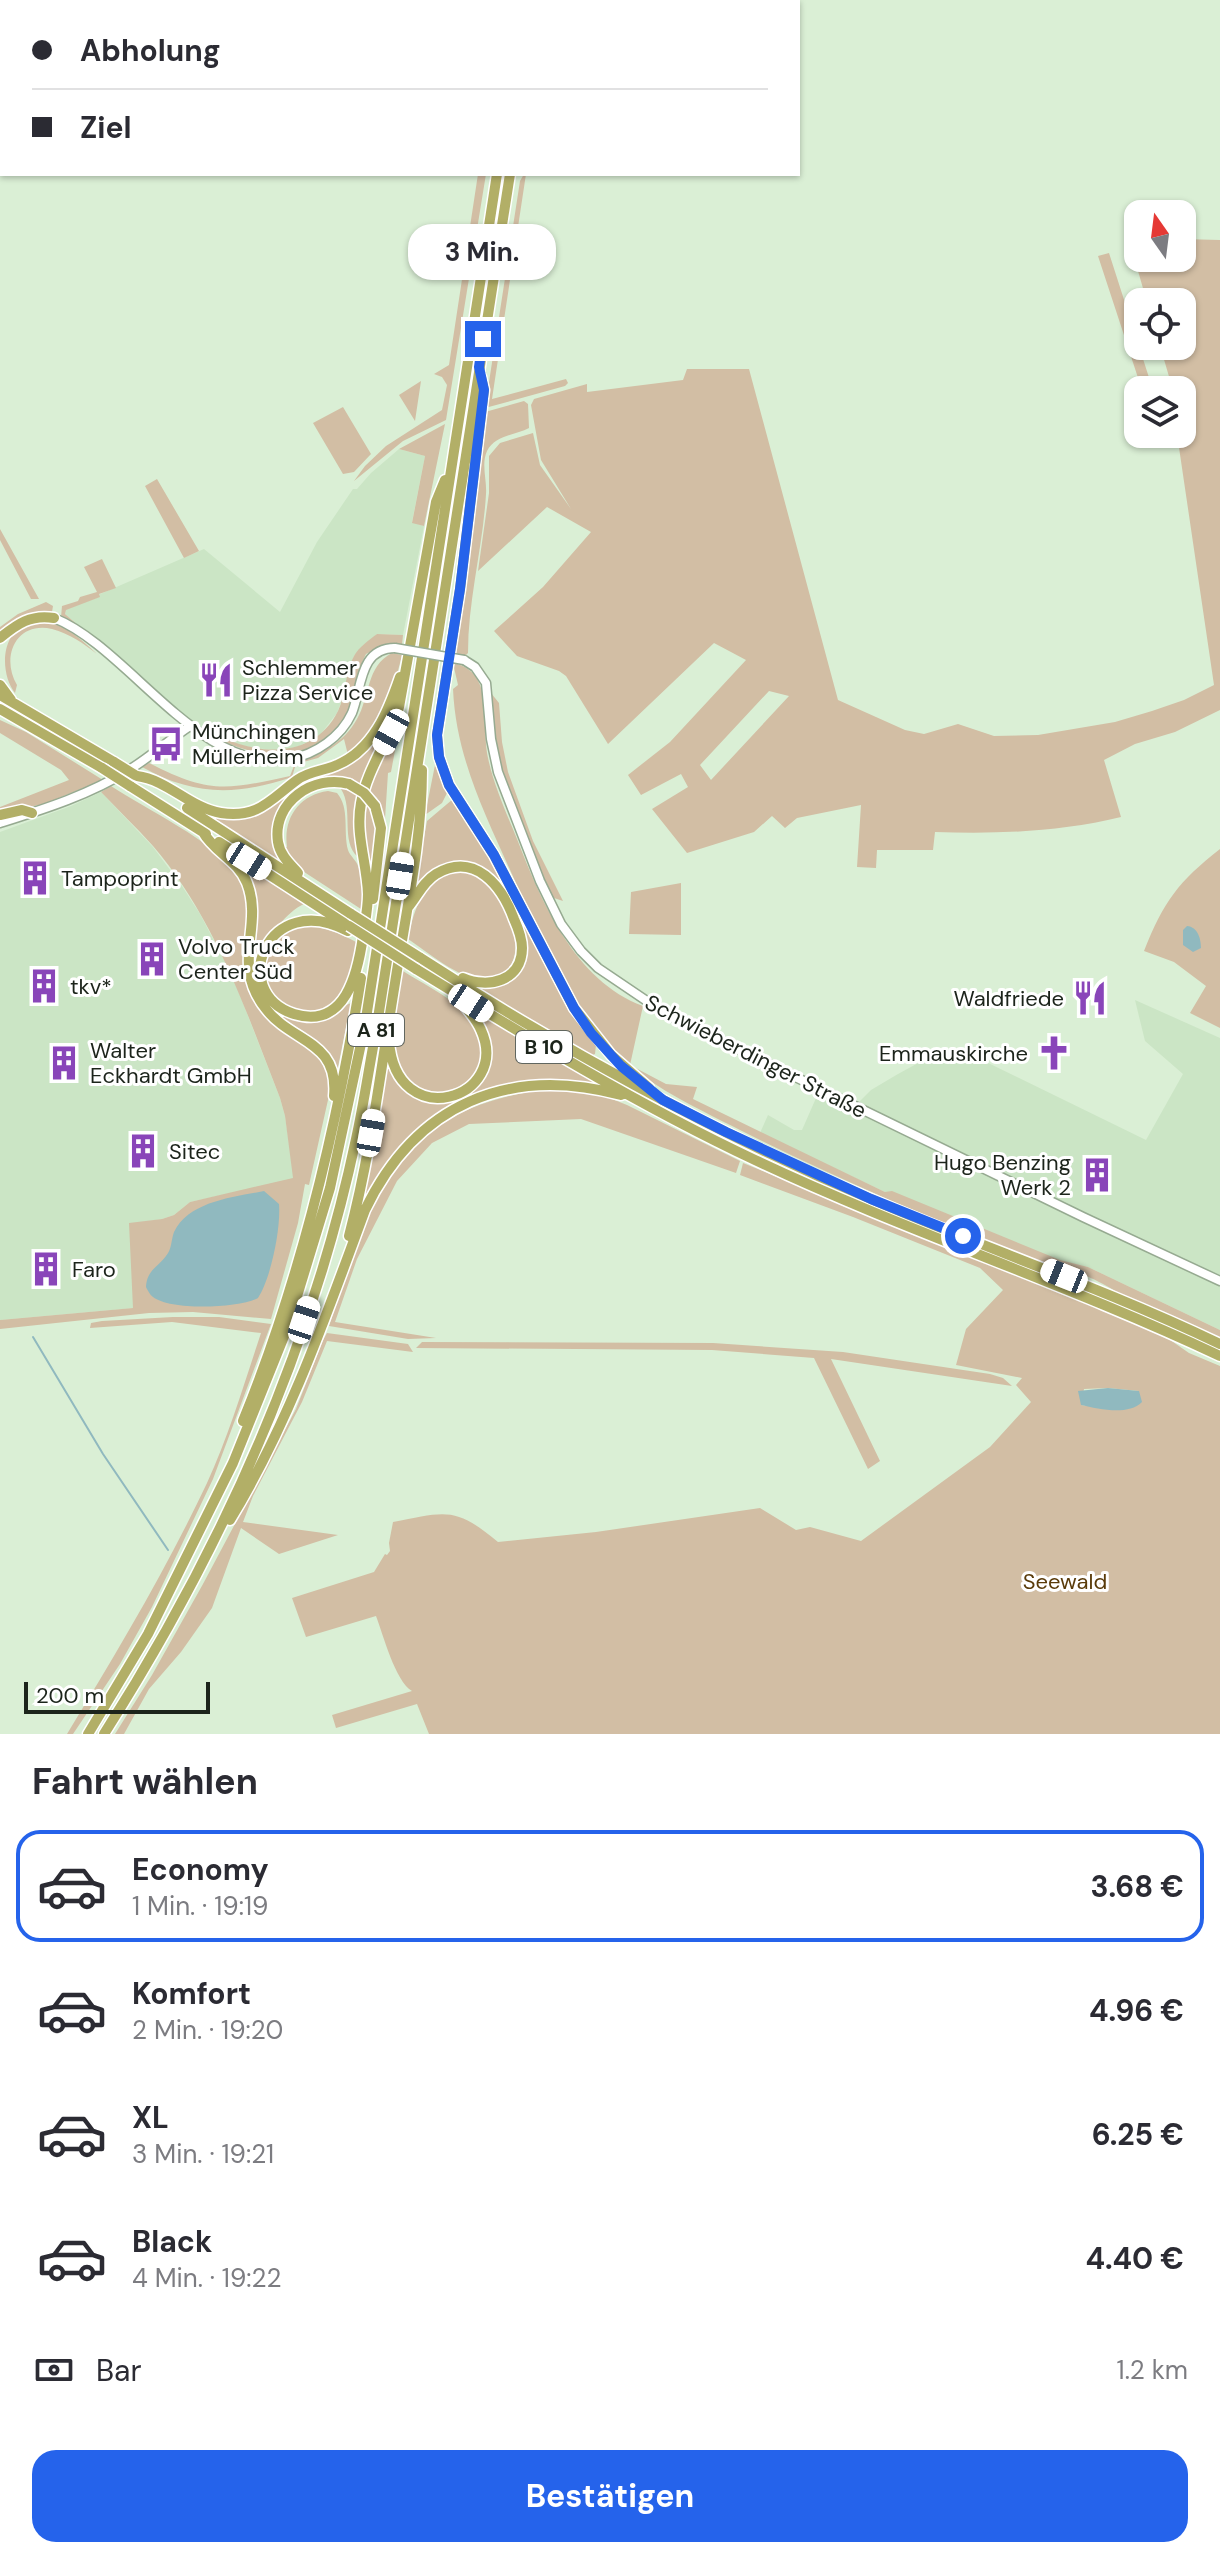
<!DOCTYPE html>
<html lang="de">
<meta charset="utf-8">
<style>
:root{--surface:#fff;--page:#f2f2f3;--text:#2b2b33;--muted:#7c7c81;--line:#e1e1e2;--accent:#2563eb}
body{margin:0;font-family:"DM Sans",sans-serif;background:var(--page);color:var(--text);height:100vh;display:flex;flex-direction:column;font-size:30px;white-space:nowrap}
*{box-sizing:border-box;margin:0}
p{font-size:26px;color:var(--muted)}
.icon{flex:none;width:44px;height:44px;fill:none;stroke:currentColor;stroke-width:2;stroke-linecap:round;stroke-linejoin:round}
.map{position:relative;height:1734px;overflow:hidden}
.panel{display:flex;flex-direction:column;background:var(--surface);flex:1}
.panel>*{flex:none}
.banner{position:absolute;left:0px;top:0px;width:800px;height:176px;box-shadow:0 2px 6px #0004;display:grid;align-content:center;height:176px;padding:0 32px;background:var(--surface)}
.needle{width:52px;rotate:346deg}
.fabs{position:absolute;left:1124px;top:200px;display:grid;gap:16px}
.fabs a{display:grid;place-items:center;width:72px;height:72px;border-radius:16px;background:var(--surface);box-shadow:0 2px 6px #0004;font-size:40px}
.scale{position:absolute;left:24px;bottom:20px;width:186px;box-sizing:border-box;padding-left:8px;border:4px solid #1c241b;border-top:0;font-size:22px;line-height:28px;white-space:nowrap;color:#1c241b;-webkit-text-stroke:6px #fff;paint-order:stroke}
.end{position:absolute;width:36px;height:36px;margin:-18px;border:10px solid #2563eb;background:#fff;box-shadow:0 0 0 4px #fff}
.from{border-radius:50%}
.bubble{position:absolute;height:56px;border-radius:24px;background:var(--surface);box-shadow:0 2px 6px #0004;font-size:26px;font-weight:700;line-height:56px;text-align:center}
.car{position:absolute;width:24px;height:48px;margin:-24px -12px;border-radius:10px;box-shadow:0 0 6px 2px #0007;background:linear-gradient(#fff 24%,#345 0 40%,#fff 0 76%,#345 0 86%,#fff 0)}
.banner b{display:flex;align-items:center;gap:28px;height:76px;font-size:30px}
.banner b+b{border-top:2px solid var(--line)}
.banner i{width:20px;height:20px;background:var(--text)}
ul{padding:0;list-style:none}
li{display:flex;align-items:center;gap:24px;height:112px;margin:0 16px 12px;padding:0 16px;border:4px solid transparent;border-radius:24px}
li div{flex:1}
li b{display:block;font-size:30px}
li em{font-style:normal;font-weight:700}
li.current{border-color:var(--accent)}
li>.icon{width:72px;height:72px;stroke-width:1.5}
h2{padding:0 32px;font-size:36px;line-height:96px}
.pay{display:flex;align-items:center;gap:20px;height:88px;padding:0 32px;font-size:30px}
.pay p{margin-inline-start:auto}
.button{display:flex;gap:16px;margin-top:auto;padding:16px 32px}
.button a{flex:1;height:92px;border-radius:24px;background:var(--accent);color:#fff;font-size:32px;font-weight:700;line-height:92px;text-align:center}
.map>svg:first-child{display:block}
.built{fill:#cbe5c5}
.green{fill:#d2bea4;fill-rule:evenodd}
.water{fill:#90b9bf}
.lines{fill:none;stroke-linecap:round;stroke-linejoin:round}
.stream{stroke:#90b9bf;stroke-width:2}
.secondary-casing{stroke:#96aa91;stroke-width:11}
.highway-casing{stroke:#fff;stroke-width:13}
.secondary{stroke:#fff;stroke-width:8}
.highway{stroke:#b2af67;stroke-width:10}
.secondary-bridge-casing{stroke:#96aa91;stroke-width:11;stroke-linecap:butt}
.highway-bridge-casing{stroke:#fff;stroke-width:13;stroke-linecap:butt}
.secondary-bridge{stroke:#fff;stroke-width:8}
.highway-bridge{stroke:#b2af67;stroke-width:10}
.route{stroke:#2563eb;stroke-width:10}
.labels{text-anchor:middle;stroke-width:6;stroke-linejoin:round;paint-order:stroke}
.shield{fill:#fff;stroke:#60665f;stroke-width:2}
.shield-label{font-size:20px;font-weight:bold;fill:#1c241b}
.poi-label{font-size:22px;fill:#1c241b;stroke:#fff;text-anchor:start}
.street-label{font-size:22px;fill:#1c241b;stroke:#fff}
.park-label{font-size:22px;fill:#5a3b0a;stroke:#fff}
</style>
<div class="map">
<svg width="1220" height="1734" viewBox="0 0 1220 1734">
<rect width="100%" height="100%" fill="#daefd5"/>
<!-- built -->
<path class="built" d="M399,449L425,456L412,522L424,526L403,635L377,634L354,656L346,689L337,713L320,735L305,743L289,751L254,748L237,744L199,728L65,614L66,609L99,597L98,595L204,549L280,612L317,542L353,489H357L371,473Z
M101,792L153,847L182,886L200,914L232,975L280,1098L285,1116L294,1179L190,1202L174,1215L162,1219L130,1224L134,1308L0,1320V832L71,806Z
M1135,1000L1220,1038V1330L1088,1267L1061,1261L885,1192L760,1133L768,1115L794,1130H802L820,1089L855,1106L871,1090L898,1074L942,1050H954L980,1059L1146,1140L1183,1074L1145,1041Z"/>
<!-- green -->
<path class="green" d="M478,174H486L446,420L403,441L354,481L365,466L386,446L442,410L447,385L442,377L434,374L449,365Z
M524,174H526L492,399L566,379L568,383L565,386L485,408L520,181Z
M1138,239V258H1182V239L1220,240V710L1175,732L1135,744L1104,760L1121,817C1059,832 999,834 935,832L933,850H877L876,868L857,867L861,805L797,818L785,828L772,816L754,832L687,853L652,809L688,787L681,774L641,795L628,775L670,742L746,660L714,643L608,744L566,676L559,671L517,656L494,631L543,587L591,532L547,507L478,571L489,493V456L500,443L533,433L540,465L571,509L541,460L531,405L534,399L587,384V392L683,380L687,369H749L838,700L905,730L924,734L958,724L994,736L1038,735L1115,722L1152,711L1184,700L1214,685L1177,434H1182V390H1173L1160,346H1182V302H1147L1129,240ZM769,691L789,696L711,780L700,765Z
M1109,253L1153,390H1142L1098,256Z
M421,381L415,421L399,395Z
M524,401L528,404L529,428C516,435 495,435 487,451C481,464 487,480 486,494C483,547 468,599 468,653L465,656L454,653L485,412Z
M343,407L371,454L354,472L343,474L313,423Z
M445,424L424,526L412,523L425,456L399,449Z
M157,479L199,551L184,558L145,486Z
M0,529L39,599H31L0,540Z
M102,559L116,588L99,594L100,597L66,610L65,614L86,632L61,617L62,606L78,601L80,597L97,592L84,567Z
M46,602L53,606L52,612L0,634V627L18,614Z
M47,621C67,626 82,640 97,654C83,643 70,634 52,629C17,621 0,656 17,685L15,693C0,674 0,633 28,623C33,621 41,622 47,621Z
M377,634L403,635L402,645L386,644L366,654C358,668 358,687 353,702C329,764 274,763 222,741L223,738C264,756 315,757 338,711C346,694 345,672 354,656C359,647 369,640 377,634Z
M392,653L402,655C393,694 377,728 348,755L344,739L318,758L296,764L292,777C236,796 194,796 142,767L149,763C210,794 225,790 290,776L295,763C319,755 344,743 357,719C370,697 366,666 392,653Z
M453,663C465,665 475,672 480,685C488,707 483,734 488,758C494,786 506,812 517,839C541,901 575,981 643,1006L630,1065L666,1084L697,1087L693,1099L885,1192L892,1191L1060,1260L1088,1267L1220,1330V1339C1191,1326 1161,1315 1132,1300C1108,1288 1090,1273 1062,1270C953,1228 845,1183 740,1130C691,1105 637,1081 600,1037C565,995 533,922 511,872C484,812 456,756 453,689L458,685Z
M491,693L499,703L502,742L508,772L533,841L563,901L551,897L503,780L493,733Z
M397,695L393,717L376,753L373,752L362,785C323,765 304,787 278,815L287,868L202,812H261L282,800L306,779L349,763Z
M405,697L391,772L388,773L385,819L377,798L367,789Z
M0,720L26,732L103,780L44,804L0,813V807L69,780L61,770L0,733Z
M435,765L447,793L442,803L425,815Z
M329,785L347,788L359,796L358,857C340,842 354,809 341,789L329,787L308,792Z
M111,786C144,808 215,842 237,873C262,910 227,961 253,993C279,1024 328,1046 330,1091L309,1185L305,1184L298,1223L271,1319L193,1312L149,1313L0,1329V1320L133,1308L129,1223L162,1219L174,1215L190,1202L293,1178L285,1116L280,1098C246,1011 215,918 153,846C136,827 118,810 101,792Z
M328,791L337,793C350,808 343,831 348,850C350,856 356,860 358,866C364,879 364,897 364,911L295,866L283,848L287,847C283,818 299,795 328,791Z
M453,799C508,877 537,970 596,1045L595,1054L590,1056L473,987C487,986 502,988 515,978C541,956 514,893 493,875C487,869 478,866 470,864L415,886L427,821Z
M365,801C383,826 374,856 371,884L363,842Z
M1220,849V1028L1190,1013L1206,986L1174,962L1144,951C1164,901 1178,882 1220,849Z
M243,863L306,903C293,909 288,915 278,926C274,931 269,934 265,938C248,961 256,994 278,1010C288,1018 300,1022 313,1020C327,1019 338,1007 351,1003L337,1072C330,1062 325,1050 316,1041C298,1024 273,1019 260,994C239,953 271,904 243,867Z
M454,872C462,872 471,872 479,875C504,887 538,963 495,977C492,978 488,980 484,980C457,978 429,953 408,939C414,908 423,882 454,872Z
M681,883V935L629,934L631,892Z
M303,926C324,926 340,933 358,943C354,959 351,984 341,997C336,1003 328,1007 320,1010C266,1029 240,942 303,926Z
M403,971C426,986 461,1001 475,1027C510,1089 404,1130 394,1045C391,1022 399,994 403,971Z
M471,1008L608,1088L576,1081L532,1082L431,1119L414,1133L388,1161L363,1201L377,1139L387,1064C392,1071 396,1083 404,1090C444,1125 504,1086 488,1034C485,1025 477,1017 471,1008Z
M561,1088L602,1095L627,1105L740,1161L736,1173L581,1119L469,1124L432,1143L397,1181L357,1259L335,1322L436,1338L408,1339L329,1326C342,1287 357,1228 378,1193C420,1121 480,1095 561,1088Z
M743,1163L1163,1335L1189,1353L1220,1366V1734H429L417,1704L336,1728L332,1715L412,1691C395,1681 383,1634 376,1616L306,1637L292,1598L374,1572L385,1554L387,1555L390,1551L389,1543L393,1522C446,1512 455,1506 498,1542L596,1532L760,1508L796,1530L810,1527L861,1541L990,1447L1031,1402L1016,1385L1022,1378L956,1365L966,1329L1003,1290L980,1268L853,1217L740,1175ZM1108,1388L1139,1391L1119,1410L1081,1405L1084,1389Z
M173,1317H219L271,1324L213,1479L152,1607L120,1664L73,1734H67C117,1652 166,1570 207,1483C229,1435 244,1384 261,1333L172,1322L90,1328L91,1323L102,1321Z
M327,1333L408,1344L413,1352L327,1341L302,1402L253,1496L243,1522L338,1535L279,1554L241,1528L212,1608L181,1652L149,1689L124,1734H115L152,1675L203,1584L296,1409L323,1340Z
M422,1342L713,1343L843,1352L990,1374L1003,1378L1012,1386L831,1359L880,1461L868,1469L814,1358L712,1350L416,1348Z"/>
<!-- water -->
<path class="water" d="M1187,926C1198,927 1201,939 1201,948L1193,952L1183,945V930Z
M264,1191L279,1204C281,1228 271,1278 258,1298C239,1308 171,1311 153,1297C150,1295 147,1289 146,1287C147,1270 157,1268 166,1256C172,1249 171,1240 174,1232C189,1201 234,1197 264,1191Z
M1108,1388L1139,1391L1142,1402C1128,1416 1099,1409 1081,1405L1078,1391Z"/>
<g class="lines">
<!-- stream -->
<path class="stream" d="M33,1337L103,1454L168,1550"/>
<!-- secondary casing -->
<g class="secondary-casing">
<path id="secondary" d="M54,618C128,647 201,776 290,759C316,754 341,737 352,713C362,688 359,648 395,648
M464,660L475,667L486,683L491,739L498,772L540,881L561,924L581,951L598,968L666,1014L1083,1217L1220,1281
M0,823C44,809 89,795 129,770C150,757 169,740 190,726"/>
</g>
<!-- highway casing -->
<g class="highway-casing">
<path id="highway" d="M523,2V0
M537,2V0
M481,377L484,390L460,589L437,735L439,757L449,785L494,855L574,1008L611,1055L649,1088
M0,638C17,624 31,614 54,618
M0,685L11,700
M0,695L114,762
M0,709L102,768
M137,776C168,780 190,808 221,813C258,819 271,799 297,780C309,771 324,771 337,765C373,750 388,712 400,677
M130,786L206,834
M187,808L351,914
M0,815L22,810L32,813
M203,832C214,852 238,860 247,883C264,927 230,964 266,1009C292,1043 339,1040 334,1096
M219,842L347,925
M298,873C289,863 280,855 278,842C272,802 314,774 349,784
M373,899L381,828L375,806
M409,906C418,895 423,882 436,874C475,851 502,886 514,919C518,928 522,938 522,948C522,981 488,989 463,978
M348,931C267,888 227,992 294,1014C346,1030 358,972 363,936C365,922 368,908 368,894C367,863 355,834 361,803C367,769 389,741 399,707L436,502L445,480
M419,957C563,1050 715,1133 873,1200C988,1249 1107,1290 1220,1344
M416,969C527,1037 638,1105 755,1160C907,1232 1068,1284 1220,1356
M389,1041C396,1135 512,1099 481,1030C476,1018 467,1009 459,999
M349,1236C371,1153 381,1067 395,983C406,912 422,841 422,770
M243,1421C300,1281 337,1127 361,978
M230,1520C289,1423 326,1316 365,1210C416,1104 508,1065 621,1095
M88,1734L148,1634L233,1463L287,1329L330,1188L365,1025L497,174
M104,1734C220,1552 311,1351 356,1139C364,1103 369,1067 376,1031L510,174"/>
</g>
<!-- secondary -->
<use href="#secondary" class="secondary"/>
<!-- highway -->
<use href="#highway" class="highway"/>
<!-- secondary-bridge casing -->
<g class="secondary-bridge-casing">
<path id="secondary-bridge" d="M395,648L464,660"/>
</g>
<!-- highway-bridge casing -->
<g class="highway-bridge-casing">
<path id="highway-bridge" d="M114,762L135,775
M102,768L130,786
M349,784L364,793L375,806
M351,914L419,957
M349,926L416,969"/>
</g>
<!-- secondary-bridge -->
<use href="#secondary-bridge" class="secondary-bridge"/>
<!-- highway-bridge -->
<use href="#highway-bridge" class="highway-bridge"/>
</g>
<g class="lines">
<!-- route -->
<path class="route" d="M483,339L479,367L484,390L460,589L437,735L439,757L449,785L494,855L574,1008L591,1033L621,1066L663,1100L726,1132L871,1199L963,1236"/>
</g>
<!-- icons -->
<defs>
<g id="restaurant-bare" transform="scale(2.76)"><path d="M-5-6h1v4h1v-4h1v4h1v-4h1v5L-1.5 .5V6h-2V.5L-5-1ZM5-6V6H3V1.5H1.5Q1.5-4 5-6Z" fill="#8945b9" stroke="#fff" stroke-width="2.5" paint-order="stroke"/></g>
<g id="bus-bare" transform="scale(2.76)"><path d="M-5-6H5V4H4V6H2V4H-2V6H-4V4H-5ZM-3.5-4V0h7V-4ZM-3.5 1.2v1.5H-2V1.2ZM2 1.2v1.5H3.5V1.2Z" fill="#8945b9" stroke="#fff" stroke-width="2.5" paint-order="stroke"/></g>
<g id="building-bare" transform="scale(2.76)"><path d="M-4-6H4V6H1V3H-1V6H-4ZM-2.5-4.3h1.7v1.8h-1.7ZM.8-4.3h1.7v1.8H.8ZM-2.5-1h1.7V.8h-1.7ZM.8-1h1.7V.8H.8Z" fill="#8945b9" stroke="#fff" stroke-width="2.5" paint-order="stroke"/></g>
<g id="church-bare" transform="scale(2.76)"><path d="M-1.2-6h2.4v3.5h3.3v2.4h-3.3V6h-2.4V-.1h-3.3v-2.4h3.3Z" fill="#8945b9" stroke="#fff" stroke-width="2.5" paint-order="stroke"/></g>
</defs>
<g fill-rule="evenodd">
<use href="#restaurant-bare" x="216" y="680"/>
<use href="#bus-bare" x="166" y="744"/>
<use href="#building-bare" x="35" y="878"/>
<use href="#building-bare" x="152" y="959"/>
<use href="#building-bare" x="44" y="986"/>
<use href="#restaurant-bare" x="1090" y="998"/>
<use href="#church-bare" x="1054" y="1053"/>
<use href="#building-bare" x="64" y="1063"/>
<use href="#building-bare" x="143" y="1151"/>
<use href="#building-bare" x="1097" y="1175"/>
<use href="#building-bare" x="46" y="1269"/>
</g>
<g class="labels">
<!-- shield labels -->
<g class="shield">
<rect x="348" y="1014" width="56" height="32" rx="6"/>
<rect x="516" y="1031" width="56" height="32" rx="6"/>
</g>
<g class="shield-label">
<text x="376" y="1037">A 81</text>
<text x="544" y="1054">B 10</text>
</g>
<!-- poi labels -->
<g class="poi-label">
<text x="242" y="675">Schlemmer<tspan x="242" dy="25">Pizza Service</tspan></text>
<text x="192" y="739">Münchingen<tspan x="192" dy="25">Müllerheim</tspan></text>
<text x="61" y="886">Tampoprint</text>
<text x="178" y="954">Volvo Truck<tspan x="178" dy="25">Center Süd</tspan></text>
<text x="70" y="994">tkv*</text>
<text x="1064" y="1006" text-anchor="end">Waldfriede</text>
<text x="90" y="1058">Walter<tspan x="90" dy="25">Eckhardt GmbH</tspan></text>
<text x="1028" y="1061" text-anchor="end">Emmauskirche</text>
<text x="169" y="1159">Sitec</text>
<text x="1071" y="1170" text-anchor="end">Hugo Benzing<tspan x="1071" dy="25">Werk 2</tspan></text>
<text x="72" y="1277">Faro</text>
</g>
<!-- street labels -->
<g class="street-label">
<text transform="translate(756 1056) rotate(27)" y="8">Schwieberdinger Straße</text>
</g>
<!-- park labels -->
<g class="park-label">
<text x="1065" y="1589">Seewald</text>
</g>
</g>
</svg>
<div class="fabs">
<a><svg class="needle" viewBox="-14 -14 28 28"><path d="M0-13l5 13h-10z" fill="#e53935"/><path d="M0 13l5-13h-10z" fill="#7c7c81"/></svg></a>
<a><svg class="icon" aria-label="locate" viewBox="0 0 24 24"><circle cx="12" cy="12" r="6"/><path d="M12 2v4M12 18v4M2 12h4M18 12h4"/></svg></a>
<a><svg class="icon" aria-label="layers" viewBox="0 0 24 24"><path d="M12 4l9 5-9 5-9-5zM3 14l9 5 9-5"/></svg></a>
</div>
<div class="scale">200 m</div>
<i class="end from" style="left:963px;top:1236px"></i>
<i class="end" style="left:483px;top:339px"></i>
<div class="bubble" style="left:408px;top:224px;width:148px">3 Min.</div>
<i class="car" style="left:391px;top:732px;rotate:209deg"></i>
<i class="car" style="left:249px;top:861px;rotate:122deg"></i>
<i class="car" style="left:400px;top:876px;rotate:9deg"></i>
<i class="car" style="left:471px;top:1003px;rotate:123deg"></i>
<i class="car" style="left:371px;top:1133px;rotate:10deg"></i>
<i class="car" style="left:1064px;top:1276px;rotate:292deg"></i>
<i class="car" style="left:304px;top:1320px;rotate:18deg"></i>
<div class="banner">
<b><i class="from"></i>Abholung</b>
<b><i></i>Ziel</b>
</div>
</div>
<section class="panel">
<h2>Fahrt wählen</h2>
<ul>
<li class="current"><svg class="icon" aria-label="car" viewBox="0 0 24 24"><path d="M5 17H2v-5l4-1 3-4h7l3 4 3 1v5h-3M9 17h6M6 11h13"/><circle cx="7" cy="17" r="2"/><circle cx="17" cy="17" r="2"/></svg><div><b>Economy</b><p>1 Min. · 19:19</p></div><em>3.68 €</em></li>
<li><svg class="icon" aria-label="car" viewBox="0 0 24 24"><path d="M5 17H2v-5l4-1 3-4h7l3 4 3 1v5h-3M9 17h6M6 11h13"/><circle cx="7" cy="17" r="2"/><circle cx="17" cy="17" r="2"/></svg><div><b>Komfort</b><p>2 Min. · 19:20</p></div><em>4.96 €</em></li>
<li><svg class="icon" aria-label="car" viewBox="0 0 24 24"><path d="M5 17H2v-5l4-1 3-4h7l3 4 3 1v5h-3M9 17h6M6 11h13"/><circle cx="7" cy="17" r="2"/><circle cx="17" cy="17" r="2"/></svg><div><b>XL</b><p>3 Min. · 19:21</p></div><em>6.25 €</em></li>
<li><svg class="icon" aria-label="car" viewBox="0 0 24 24"><path d="M5 17H2v-5l4-1 3-4h7l3 4 3 1v5h-3M9 17h6M6 11h13"/><circle cx="7" cy="17" r="2"/><circle cx="17" cy="17" r="2"/></svg><div><b>Black</b><p>4 Min. · 19:22</p></div><em>4.40 €</em></li>
</ul>
<div class="pay"><svg class="icon" aria-label="cash" viewBox="0 0 24 24"><path d="M3 7h18v10H3z"/><circle cx="12" cy="12" r="2"/></svg>Bar<p>1.2 km</p></div>
<div class="button"><a>Bestätigen</a></div>
</section>
